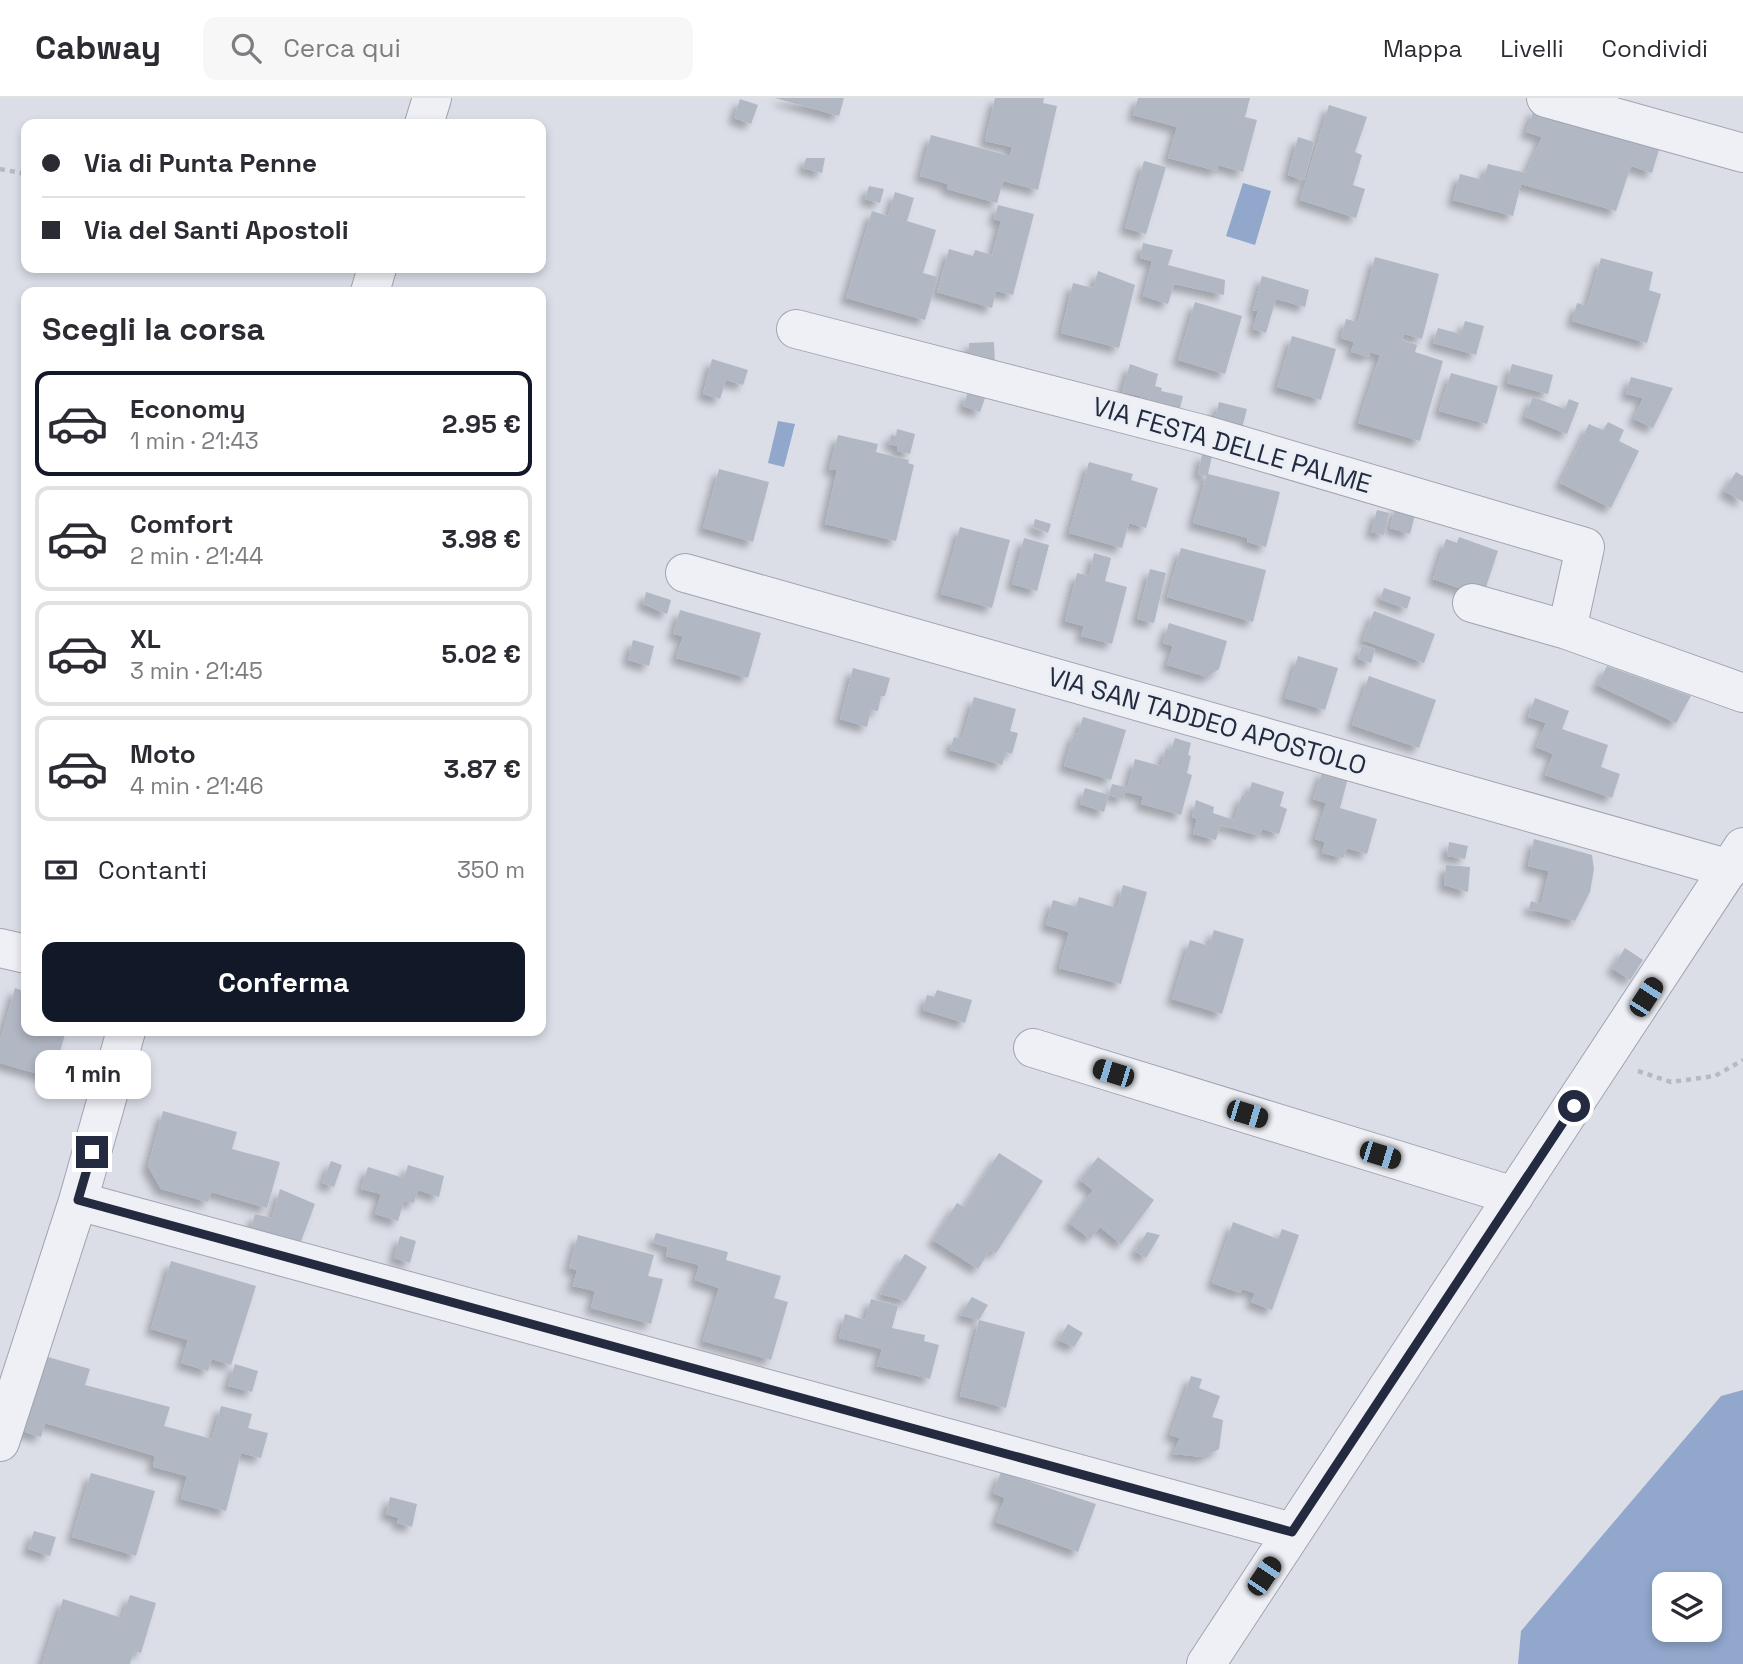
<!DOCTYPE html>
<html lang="it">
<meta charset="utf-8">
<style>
:root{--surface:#fff;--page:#f7f7f7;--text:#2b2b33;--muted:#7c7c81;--line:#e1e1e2;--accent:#111827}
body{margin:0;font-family:"Space Grotesk",sans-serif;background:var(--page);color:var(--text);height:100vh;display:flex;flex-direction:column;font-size:26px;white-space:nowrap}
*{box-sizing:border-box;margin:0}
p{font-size:23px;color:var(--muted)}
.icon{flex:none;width:38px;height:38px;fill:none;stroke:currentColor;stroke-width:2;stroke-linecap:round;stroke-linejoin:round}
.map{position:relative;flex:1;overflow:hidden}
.panel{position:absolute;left:21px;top:189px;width:525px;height:749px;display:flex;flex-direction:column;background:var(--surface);border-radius:14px;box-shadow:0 4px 10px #0003}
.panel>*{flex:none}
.top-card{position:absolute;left:21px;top:21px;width:525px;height:154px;border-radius:14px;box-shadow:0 4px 10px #0003;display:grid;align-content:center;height:154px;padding:0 21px;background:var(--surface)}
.fabs{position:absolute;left:1652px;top:1474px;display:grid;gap:14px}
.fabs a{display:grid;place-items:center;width:70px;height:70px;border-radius:14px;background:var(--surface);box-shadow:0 4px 10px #0003;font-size:35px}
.end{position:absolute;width:32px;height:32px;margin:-16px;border:9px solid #242a3f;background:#fff;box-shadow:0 0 0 4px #fff}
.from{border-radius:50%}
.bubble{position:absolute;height:49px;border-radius:14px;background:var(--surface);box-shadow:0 4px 10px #0003;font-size:23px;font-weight:700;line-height:49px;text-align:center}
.car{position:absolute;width:21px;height:42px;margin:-21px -10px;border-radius:9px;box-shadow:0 0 5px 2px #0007;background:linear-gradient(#222 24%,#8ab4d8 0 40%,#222 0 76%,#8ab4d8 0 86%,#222 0)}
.top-card b{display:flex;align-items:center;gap:24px;height:66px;font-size:26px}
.top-card b+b{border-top:2px solid var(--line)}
.top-card i{width:18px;height:18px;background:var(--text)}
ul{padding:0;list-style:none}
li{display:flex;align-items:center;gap:21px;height:105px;margin:0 14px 10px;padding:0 7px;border:4px solid var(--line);border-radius:14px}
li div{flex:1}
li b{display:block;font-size:26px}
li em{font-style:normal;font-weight:700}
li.current{border-color:var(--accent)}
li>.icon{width:63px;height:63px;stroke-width:1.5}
h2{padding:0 21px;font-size:32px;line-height:84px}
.pay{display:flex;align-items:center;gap:18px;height:77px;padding:0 21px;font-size:26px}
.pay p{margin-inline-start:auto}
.button{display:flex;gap:14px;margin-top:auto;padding:14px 21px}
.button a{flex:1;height:80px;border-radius:14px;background:var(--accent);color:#fff;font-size:28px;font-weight:700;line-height:80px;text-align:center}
header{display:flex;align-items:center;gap:42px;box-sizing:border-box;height:98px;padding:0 35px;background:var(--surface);border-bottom:2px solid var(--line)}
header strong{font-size:33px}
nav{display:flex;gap:38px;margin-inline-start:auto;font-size:24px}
.search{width:490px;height:63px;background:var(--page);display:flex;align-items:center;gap:18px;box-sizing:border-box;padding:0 24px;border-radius:14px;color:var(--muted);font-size:26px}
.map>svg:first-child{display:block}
.water{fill:#91a7cc;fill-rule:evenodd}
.building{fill:#b2b7c4;filter:url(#shadow)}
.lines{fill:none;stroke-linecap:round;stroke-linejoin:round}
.minor-casing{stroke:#a0a4b1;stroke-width:40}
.tertiary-casing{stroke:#a0a4b1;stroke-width:40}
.path{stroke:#b5b9c2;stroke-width:4.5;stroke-dasharray:5 5;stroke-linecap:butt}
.minor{stroke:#eef0f5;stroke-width:38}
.tertiary{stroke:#eef0f5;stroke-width:38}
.route{stroke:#242a3f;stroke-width:9}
.labels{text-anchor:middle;stroke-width:6;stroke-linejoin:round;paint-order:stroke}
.street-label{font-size:26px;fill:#242a3f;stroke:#eaeef5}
</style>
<header>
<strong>Cabway</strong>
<div class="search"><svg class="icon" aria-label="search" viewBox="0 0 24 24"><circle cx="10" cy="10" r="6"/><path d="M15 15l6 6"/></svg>Cerca qui</div>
<nav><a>Mappa</a><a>Livelli</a><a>Condividi</a></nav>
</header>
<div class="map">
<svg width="1743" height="1566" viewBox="0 0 1743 1566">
<defs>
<filter id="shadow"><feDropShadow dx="-6" dy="6" stdDeviation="3.5" flood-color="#0004"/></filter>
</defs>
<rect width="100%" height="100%" fill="#dbdee7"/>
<!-- water -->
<path class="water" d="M1243,85L1271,93L1255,147L1226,138Z
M778,323L795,326L784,369L768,365Z
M1743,1292V1566H1518L1521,1533L1721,1298ZM1664,1486H1710V1531H1664Z"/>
<!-- building -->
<path class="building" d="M775,0H844L839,18Z
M995,0H1044L1043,5L1057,8L1038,92L1003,83L997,105L947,91L948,86L920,78L931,37L1010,58L1012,49L985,43Z
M1138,0H1250L1245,19L1257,22L1243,74L1218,67L1217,73L1168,60L1177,29L1133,17Z
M740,1L758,7L751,26L734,20Z
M1329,7L1367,19L1355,54L1362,57L1353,87L1365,91L1356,120L1300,102Z
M1534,11L1661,45L1652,75L1631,68L1616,113L1521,86L1513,118L1453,102L1460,76L1483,82L1488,66L1526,75L1542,39L1526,34Z
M1298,39L1314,44L1304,82L1288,77Z
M806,60H825L822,75L803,70Z
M1144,63L1166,69L1146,136L1125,130Z
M869,88L884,91L880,105L865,101Z
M895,94L914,100L907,123L936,132L923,175L938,179L925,222L846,200L872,113L888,118Z
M998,107L1034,116L1013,197L996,193L992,210L937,194L949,151L973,158L975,152L992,157L1001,123L994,121Z
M1143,145L1173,152L1168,167L1225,182L1224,197L1174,186L1168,206L1143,198L1152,163L1140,160Z
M1375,159L1439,176L1422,241L1404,236L1402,242L1417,247L1415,254L1443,263L1420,343L1358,325L1380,257L1370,254L1369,259L1351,254L1354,244L1341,240L1346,221L1358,224Z
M1601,160L1653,174L1649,192L1661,196L1647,245L1572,223L1577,205L1587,208Z
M1098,173L1135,187L1119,250L1061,235L1073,185L1093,190Z
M1262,178L1309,192L1305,209L1276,201L1266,235L1253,231L1258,213L1253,212Z
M1195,204L1242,218L1225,276L1178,262Z
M1465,223L1484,228L1476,257L1433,245L1438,230L1461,236Z
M1292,238L1336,251L1321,302L1277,289Z
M994,244L995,269L969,262V245Z
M712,261L748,272L743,287L726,282L720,301L703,296Z
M1130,266L1158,276L1155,288L1162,290L1161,293L1183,298L1178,318L1139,307L1141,298L1122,294Z
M1512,266L1553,277L1548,296L1507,285Z
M1451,275L1498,288L1487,326L1439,313Z
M1631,279L1673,290L1653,330L1634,321L1643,300L1626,296Z
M968,294L985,300L980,314L963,308Z
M1533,299L1565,311L1569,301L1579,305L1567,336L1525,319Z
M1219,304L1247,311L1241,334L1213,328Z
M1608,324L1624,332L1619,343L1639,353L1611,410L1560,385L1589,326L1603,332Z
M897,331L915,336L910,356L897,353L898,348L889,346L891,337L896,338Z
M838,337L878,346L876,354L909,362L908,365L914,367L896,443L825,426L837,372L829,371Z
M1202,356L1212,358L1208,376L1280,394L1266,449L1247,444L1248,440L1193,425L1206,378L1198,376Z
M1089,364L1133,376L1131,382L1158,390L1146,430L1129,425L1122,450L1069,435Z
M719,371L769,384L753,444L703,430Z
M1736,374L1743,378V404L1724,393Z
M1396,408L1416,413L1410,436L1390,430Z
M1377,412L1389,415L1384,437L1371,434Z
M1035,421L1051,426L1048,435L1033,429Z
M960,429L1010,442L992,510L941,496Z
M1459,439L1498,453L1483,498L1433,481L1446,441L1457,445Z
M1024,440L1049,447L1037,493L1012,486Z
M1181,450L1266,472L1253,524L1167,499Z
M1094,455L1111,460L1105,483L1127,489L1112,546L1081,538L1084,528L1065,523L1077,475L1089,478Z
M1150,471L1166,475L1154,525L1137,521Z
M1384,490L1411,499L1407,511L1380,501Z
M646,494L671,502L667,516L643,506Z
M680,512L761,535L748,580L676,560L683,538L673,536Z
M1374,513L1435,536L1424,565L1363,542Z
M1169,525L1227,543L1219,571L1207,579L1167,567L1173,548L1163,545Z
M633,542L654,548L649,568L628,562Z
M1362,547L1375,551L1371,565L1358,561Z
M1298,558L1338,570L1325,612L1285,600Z
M1607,568L1669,590L1691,598L1676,625L1597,587Z
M853,570L890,580L885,598H881L878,613L871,612L867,629L840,621Z
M1369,578L1436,602L1419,650L1352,627Z
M974,599L1016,611L1010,633L1018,635L1012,656L1006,654L1002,667L950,652L954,639L962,641Z
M1535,600L1569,613L1562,631L1608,647L1601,669L1620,676L1612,700L1545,677L1553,656L1536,649L1546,625L1528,619Z
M1083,619L1126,632L1111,682L1064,668L1074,635L1077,637Z
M1175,640L1191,645L1188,657L1191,658L1187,675L1192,677L1181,717L1141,706L1143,698L1126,694L1135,661L1161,668L1166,650L1171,652Z
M1323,672L1348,680L1340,710L1377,721L1367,756L1347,750L1343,760L1322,755L1325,744L1315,741L1326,705L1313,701Z
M1252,684L1284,694L1280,708L1287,711L1279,736L1262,731L1260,738L1220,727L1216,742L1193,736L1197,721L1192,719L1196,702L1214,709L1213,715L1234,722L1242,697L1247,699Z
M1112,686L1126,689L1123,701L1109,697Z
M1085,690L1109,697L1104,714L1080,706Z
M1534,741L1592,757L1594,771L1590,794L1575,823L1529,811L1531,803L1541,806L1549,773L1528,768Z
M1449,744L1468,748L1465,761L1447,758Z
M1446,767L1470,769L1468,794L1444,787Z
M1123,787L1147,794L1121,886L1059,870L1069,834L1046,827L1053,802L1076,809L1079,799L1117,810Z
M1214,832L1244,841L1222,916L1172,901L1190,842L1209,848Z
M1625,850L1643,862L1630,882L1612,870Z
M15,890L26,894V933H66L52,980L0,965V943Z
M937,892L972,902L965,925L923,912L927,897L934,899Z
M163,1013L237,1034L232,1051L280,1064L267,1110L211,1094L208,1104L161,1091L148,1068Z
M999,1055L1043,1083L996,1155L990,1152L978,1171L933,1142L957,1105L964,1109Z
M1098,1059L1154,1102L1121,1146L1100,1129L1090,1141L1069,1125L1093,1092L1080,1082Z
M331,1063L342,1067L334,1089L322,1085Z
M408,1067L444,1078L439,1099L418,1092L414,1105L404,1103L398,1123L375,1116L381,1096L361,1091L368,1069L404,1080Z
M280,1091L315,1106L297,1154L248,1141L255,1116L272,1120Z
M1233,1124L1278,1141L1282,1131L1299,1137L1272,1212L1251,1204L1255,1195L1242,1191L1240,1195L1212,1185Z
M1147,1134L1160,1137L1146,1160L1135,1153Z
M656,1135L728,1154L726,1162L781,1178L774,1200L788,1204L771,1262L703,1243L719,1190L695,1182L699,1167L666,1158L668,1149L653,1144Z
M578,1137L654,1157L648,1178L663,1181L651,1226L591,1210L595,1193L573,1188L577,1172L569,1170Z
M400,1138L416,1143L410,1165L394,1160Z
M905,1156L927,1169L906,1203L880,1196Z
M171,1163L256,1188L231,1267L212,1261L208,1273L181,1265L188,1242L151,1231Z
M972,1199L988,1207L979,1222L960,1217Z
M871,1201L898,1208L892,1230L925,1237L924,1243L939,1247L930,1281L877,1268L882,1251L839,1240L845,1216L865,1222Z
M979,1222L1025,1234L1006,1310L960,1298Z
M1068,1226L1083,1235L1074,1249L1058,1242Z
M34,1255L90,1271L85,1287L170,1309L164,1328L212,1341L221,1308L252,1316L248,1330L268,1335L261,1360L241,1355L226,1413L181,1401L187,1378L153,1369L155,1358L45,1325L41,1339L12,1330Z
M235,1266L258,1273L252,1294L228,1288Z
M1191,1278L1202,1281L1199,1290L1220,1298L1212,1319L1223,1322L1219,1351L1203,1359L1173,1356L1180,1340L1170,1337Z
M1001,1374L1096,1406L1078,1454L996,1424L1005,1400L993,1395Z
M91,1375L155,1393L136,1458L72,1439Z
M390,1399L417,1406L412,1429L397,1425L399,1420L386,1416Z
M34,1433L56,1439L50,1458L28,1451Z
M130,1497L156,1505L141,1555L134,1553L130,1566H42L63,1501L122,1520Z"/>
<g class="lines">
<!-- minor casing -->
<g class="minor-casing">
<path id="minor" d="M1546,0L1743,55
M424,26L432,0
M370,194L377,170
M796,231L1202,336L1585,449L1567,532
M685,475L1730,771
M1472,505L1567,532L1743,595
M0,850L26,856
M1033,950L1514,1098
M78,1103L1292,1434
M0,1344L78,1103L126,933"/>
</g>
<!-- tertiary casing -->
<g class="tertiary-casing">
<path id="tertiary" d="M1206,1566L1743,749"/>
</g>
<!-- path -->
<path class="path" d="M0,71L26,76
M1638,973L1671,984L1715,978L1743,962"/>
<!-- minor -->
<use href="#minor" class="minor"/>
<!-- tertiary -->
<use href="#tertiary" class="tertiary"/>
</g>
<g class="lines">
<!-- route -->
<path class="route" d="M92,1054L78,1102L1292,1434L1574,1008"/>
</g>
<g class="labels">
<!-- street labels -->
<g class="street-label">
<text transform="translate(1232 347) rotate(16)" y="9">VIA FESTA DELLE PALME</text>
<text transform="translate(1207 623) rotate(16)" y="9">VIA SAN TADDEO APOSTOLO</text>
</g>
</g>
</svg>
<div class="fabs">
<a><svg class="icon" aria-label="layers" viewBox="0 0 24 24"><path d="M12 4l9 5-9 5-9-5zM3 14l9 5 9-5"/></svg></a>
</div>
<i class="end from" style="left:1574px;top:1008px"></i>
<i class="end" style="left:92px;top:1054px"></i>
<div class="bubble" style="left:35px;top:952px;width:116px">1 min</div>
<i class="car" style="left:1646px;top:899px;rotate:33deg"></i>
<i class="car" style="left:1113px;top:975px;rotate:287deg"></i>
<i class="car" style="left:1247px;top:1016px;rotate:107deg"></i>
<i class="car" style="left:1380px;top:1057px;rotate:107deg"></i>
<i class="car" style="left:1264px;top:1478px;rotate:34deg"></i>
<div class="top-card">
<b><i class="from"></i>Via di Punta Penne</b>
<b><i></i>Via del Santi Apostoli</b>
</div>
<section class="panel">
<h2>Scegli la corsa</h2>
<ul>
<li class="current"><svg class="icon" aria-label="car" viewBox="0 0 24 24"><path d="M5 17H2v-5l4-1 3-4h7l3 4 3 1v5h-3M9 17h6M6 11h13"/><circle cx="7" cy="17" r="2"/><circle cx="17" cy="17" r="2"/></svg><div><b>Economy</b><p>1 min · 21:43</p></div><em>2.95 €</em></li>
<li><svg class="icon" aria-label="car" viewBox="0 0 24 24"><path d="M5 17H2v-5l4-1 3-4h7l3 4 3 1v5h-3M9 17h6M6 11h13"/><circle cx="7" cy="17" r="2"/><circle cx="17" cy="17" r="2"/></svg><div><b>Comfort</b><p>2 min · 21:44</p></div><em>3.98 €</em></li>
<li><svg class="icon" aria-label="car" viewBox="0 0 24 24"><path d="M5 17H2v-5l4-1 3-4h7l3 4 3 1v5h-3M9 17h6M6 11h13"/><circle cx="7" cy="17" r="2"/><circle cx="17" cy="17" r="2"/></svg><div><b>XL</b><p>3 min · 21:45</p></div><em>5.02 €</em></li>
<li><svg class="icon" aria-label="car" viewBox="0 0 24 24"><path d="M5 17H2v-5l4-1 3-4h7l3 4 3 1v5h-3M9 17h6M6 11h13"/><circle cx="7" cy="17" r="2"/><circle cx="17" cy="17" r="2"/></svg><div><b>Moto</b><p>4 min · 21:46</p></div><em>3.87 €</em></li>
</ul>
<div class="pay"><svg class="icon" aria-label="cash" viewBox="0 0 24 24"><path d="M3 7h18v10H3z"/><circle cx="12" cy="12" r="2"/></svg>Contanti<p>350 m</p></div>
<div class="button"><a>Conferma</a></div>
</section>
</div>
